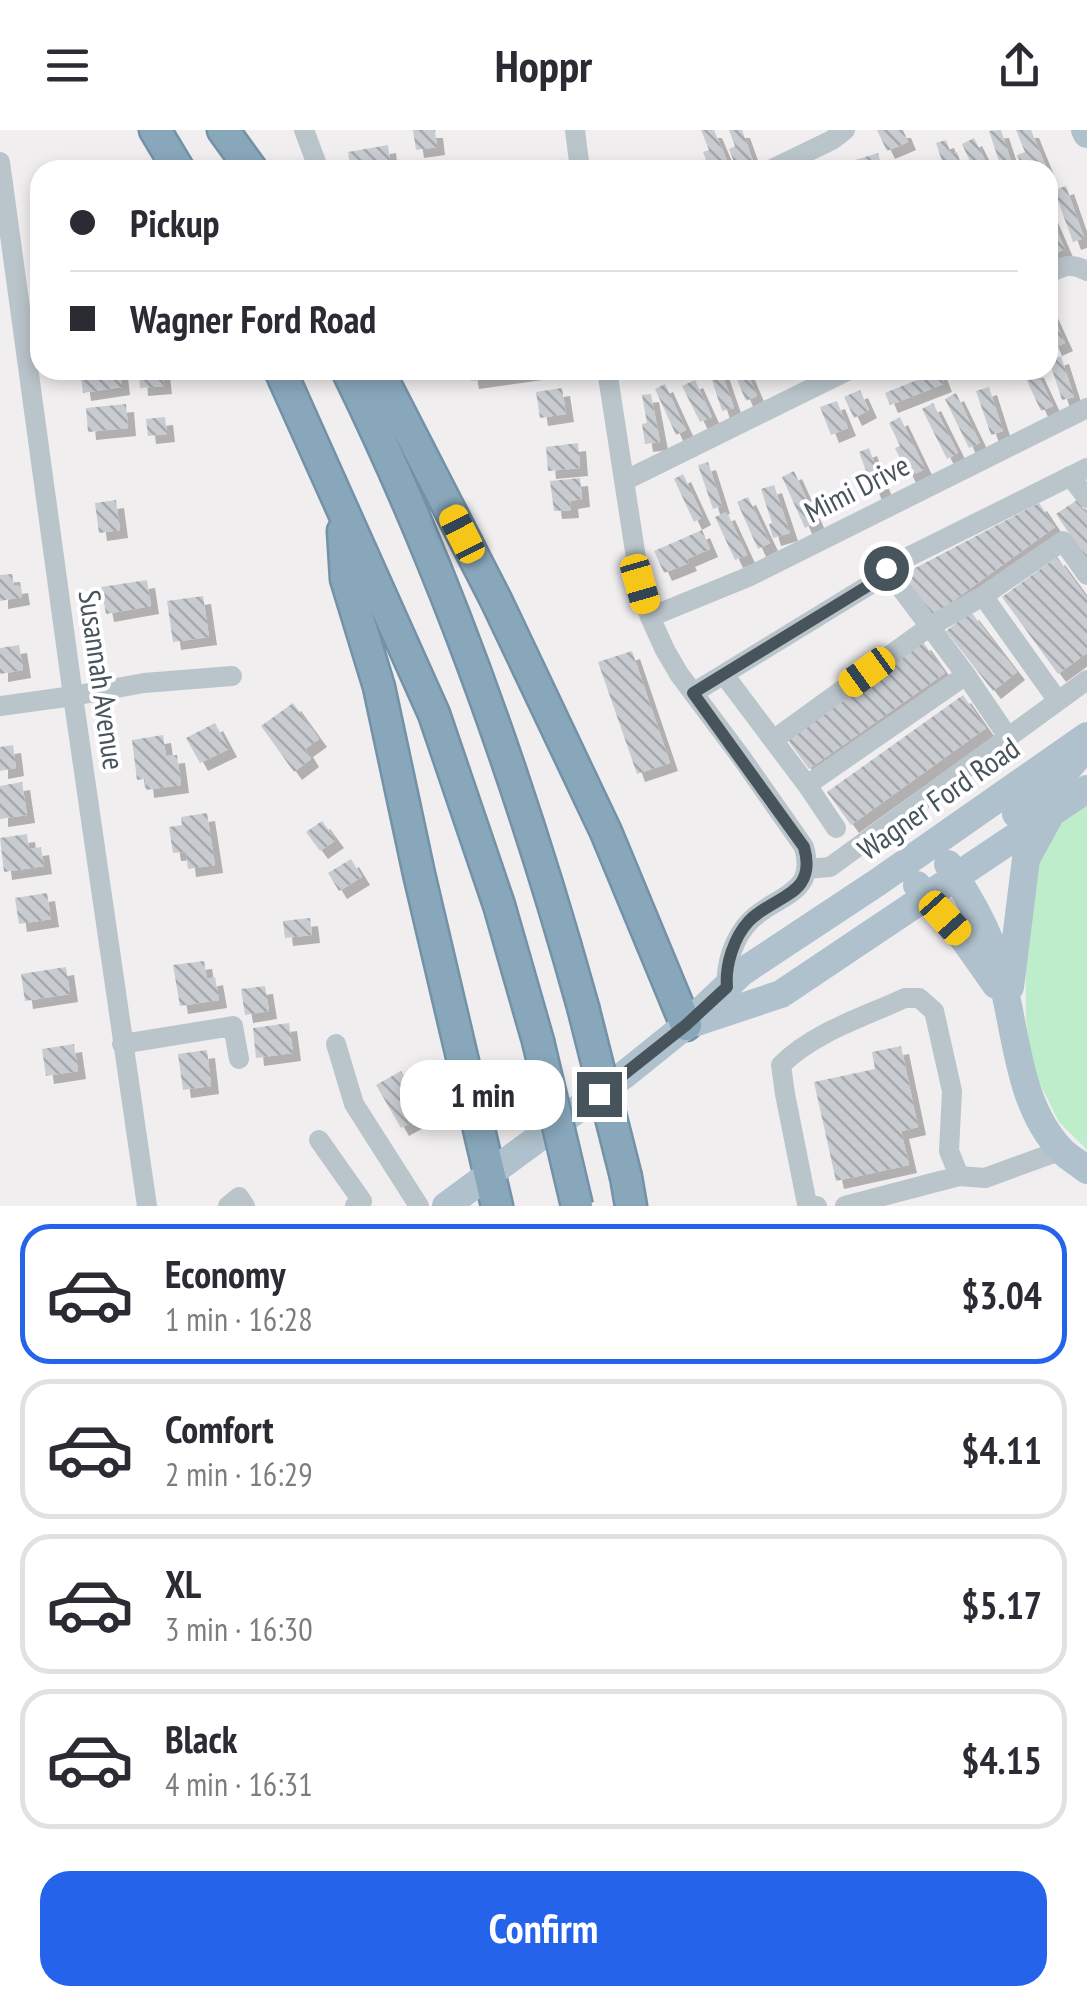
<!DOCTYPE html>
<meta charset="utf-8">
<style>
:root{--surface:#fff;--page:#f7f7f7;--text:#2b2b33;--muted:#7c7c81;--line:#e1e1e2;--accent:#2563eb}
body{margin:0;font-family:"PT Sans Narrow",sans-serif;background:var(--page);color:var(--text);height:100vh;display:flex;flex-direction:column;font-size:38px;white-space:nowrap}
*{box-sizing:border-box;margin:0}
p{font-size:32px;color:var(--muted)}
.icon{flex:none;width:55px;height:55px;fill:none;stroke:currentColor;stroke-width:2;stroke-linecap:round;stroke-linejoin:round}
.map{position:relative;height:1076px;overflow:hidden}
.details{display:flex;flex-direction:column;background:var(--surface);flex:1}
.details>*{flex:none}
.banner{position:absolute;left:30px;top:30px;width:1028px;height:220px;border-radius:30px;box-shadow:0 5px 15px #0003;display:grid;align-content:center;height:220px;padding:0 40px;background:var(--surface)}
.end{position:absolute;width:45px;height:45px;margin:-22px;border:12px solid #47545b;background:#fff;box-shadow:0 0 0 5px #fff}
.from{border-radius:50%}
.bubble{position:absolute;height:70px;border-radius:30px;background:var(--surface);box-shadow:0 5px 15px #0003;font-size:32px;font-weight:600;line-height:70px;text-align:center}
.car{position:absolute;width:30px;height:60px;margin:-30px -15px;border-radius:12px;box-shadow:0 0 8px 2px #0007;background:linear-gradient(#f5c518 24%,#345 0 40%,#f5c518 0 76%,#345 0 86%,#f5c518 0)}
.banner b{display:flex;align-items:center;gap:35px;height:95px;font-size:38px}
.banner b+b{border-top:2px solid var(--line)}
.banner i{width:25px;height:25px;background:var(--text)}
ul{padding:18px 0 0;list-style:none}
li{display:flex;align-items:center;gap:30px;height:140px;margin:0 20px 15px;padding:0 20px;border:5px solid var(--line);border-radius:30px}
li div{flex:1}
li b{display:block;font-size:38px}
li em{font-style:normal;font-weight:600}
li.active{border-color:var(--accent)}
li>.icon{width:90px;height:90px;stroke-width:1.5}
.primary-button{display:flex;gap:20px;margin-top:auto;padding:20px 40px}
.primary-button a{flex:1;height:115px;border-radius:30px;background:var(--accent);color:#fff;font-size:40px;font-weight:600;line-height:115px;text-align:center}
header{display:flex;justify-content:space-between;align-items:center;height:130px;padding:0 40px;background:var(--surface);font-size:45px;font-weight:600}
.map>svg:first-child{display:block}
.green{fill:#beedcb}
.building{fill:url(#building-back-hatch);filter:url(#shadow)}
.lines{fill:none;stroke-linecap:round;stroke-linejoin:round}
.highway-casing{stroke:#7392a7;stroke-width:35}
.minor{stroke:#bac5cb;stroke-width:20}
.major{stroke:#afc1cc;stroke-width:28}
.highway{stroke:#88a7bb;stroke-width:30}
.highway-bridge-casing{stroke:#7392a7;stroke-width:35;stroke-linecap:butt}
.highway-bridge{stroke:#88a7bb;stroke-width:30}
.route{stroke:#47545b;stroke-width:12}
.labels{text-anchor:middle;stroke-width:8;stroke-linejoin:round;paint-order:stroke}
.street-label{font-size:30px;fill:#47545b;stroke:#fff}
</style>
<header><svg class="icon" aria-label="menu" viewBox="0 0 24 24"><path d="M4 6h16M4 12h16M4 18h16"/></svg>Hoppr<svg class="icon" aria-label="share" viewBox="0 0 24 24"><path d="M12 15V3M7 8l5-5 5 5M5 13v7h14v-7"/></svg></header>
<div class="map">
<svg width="1087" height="1076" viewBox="0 0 1087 1076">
<defs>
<pattern id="building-back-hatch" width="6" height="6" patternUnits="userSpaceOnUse" patternTransform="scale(2.5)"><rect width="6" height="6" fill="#c8ccd1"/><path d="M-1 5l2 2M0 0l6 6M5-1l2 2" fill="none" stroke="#a4a8ad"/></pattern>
<filter id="shadow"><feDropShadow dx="8" dy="8" stdDeviation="0" flood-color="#0004"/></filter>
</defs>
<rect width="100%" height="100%" fill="#f1eeef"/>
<!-- green -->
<path class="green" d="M1087,671V1020L1059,992L1031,936L1026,888L1025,799L1039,720L1055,694Z"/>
<!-- building -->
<path class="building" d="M413,0H435L437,17L416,20Z
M701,0H714L731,40H710L703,22L709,20Z
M729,0H742L753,31L736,37L729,19L735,16Z
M877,0H903L908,12L887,21Z
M1001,0L1014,40H1002L989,1Z
M1016,0H1031L1046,37L1032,40L1029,33L1022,36L1017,25L1025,22Z
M974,8L990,40H974L962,14Z
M946,10L951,24L957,22L963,40H945L936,13Z
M388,15L391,40H351L348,22Z
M878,23L883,40H827L826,39Z
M1066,56L1084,108L1073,112L1054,60Z
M1048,80L1065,119L1052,125L1048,115Z
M1048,176L1065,213L1054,218L1048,204Z
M1061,226L1074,267L1062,270L1049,230Z
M80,240H120L122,257L83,263Z
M139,240H162L164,256L140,258Z
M469,240H534L535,242L471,251Z
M713,240H721L734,278L722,281L709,241Z
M733,240H746L757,266L746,271Z
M1022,240H1036L1053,276L1041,281Z
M939,241L944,254L890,275L885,263Z
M695,250L712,287L700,292L682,256Z
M665,254L686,300L676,305L655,259Z
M989,257L1003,301L991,305L976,261Z
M562,258L566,284L540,288L536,262Z
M860,260L869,280L854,288L844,267Z
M956,263L980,313L969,318L945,269Z
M651,264L660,312L645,314L642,294L647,293L642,265Z
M837,271L848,298L831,305L820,277Z
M933,273L958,323L947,329L922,279Z
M126,274L128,298L88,302L86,278Z
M165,287L167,304L148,306L146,289Z
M900,287L925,339L909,347L895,318L900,316L889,293Z
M578,313L580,338L548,341L546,317Z
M869,318L884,359L874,363L859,322Z
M708,332L722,376L713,379L698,335Z
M794,341L817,392L805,398L782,347Z
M683,344L703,387L694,392L674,349Z
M580,348L582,369L570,371L571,380L554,381L550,351Z
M774,355L790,403L773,408L769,394L772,393L761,359Z
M748,367L770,413L758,419L737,372Z
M116,370L120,400L99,403L95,373Z
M1077,370L1087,384V430L1056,384Z
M1039,373L1055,397L932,486L902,445Z
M727,382L747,425L735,430L715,387Z
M702,400L710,419L687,429L689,433L664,443L654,421Z
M1057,427L1087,468V523L1058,544L1002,467Z
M12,444L14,456L20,455L22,467L0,471V445Z
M147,450L151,476L106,484L101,457Z
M203,466L209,507L173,512L167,471Z
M971,482L1017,542L993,561L946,501Z
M923,512L945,543L809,639L787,609Z
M19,515L23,540L0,544V518Z
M632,521L670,633L637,644L598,532Z
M963,565L986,598L851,695L827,662Z
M293,573L319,609L305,619L311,629L294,642L261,596Z
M215,593L229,619L200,633L186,608Z
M163,605L166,626L177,625L181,655L146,660L145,649L137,650L132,610Z
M13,615L16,638L0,641V617Z
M22,652L27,685L0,689V656Z
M207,683L215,735L188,739L186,722L173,723L169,697L182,695L181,687Z
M322,691L336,710L320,721L306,702Z
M27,704L29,719L41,717L44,736L4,742L0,708Z
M351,729L362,747L339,761L328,743Z
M47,763L51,789L19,794L15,768Z
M310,788L312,805L285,808L283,791Z
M204,831L207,849L215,847L219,870L180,876L173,835Z
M66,837L70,864L25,871L21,844Z
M265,856L269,881L245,885L241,859Z
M289,893L293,923L256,928L253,898Z
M74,914L78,941L46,946L42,919Z
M901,916L918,997L901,1001L909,1035L836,1051L814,952L875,939L872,922Z
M207,920L211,956L183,960L178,924Z
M401,941L426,984L401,998L376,955Z"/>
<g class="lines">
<!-- highway casing -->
<g class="highway-casing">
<path id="highway" d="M155,0L179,40
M223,0L252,40
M280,240L434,584L499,775L538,911
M347,240C447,444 522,658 583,877
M378,240L496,470L606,702L686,895
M343,401L346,449L379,557L419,744L497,1076
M626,1047L631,1076"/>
</g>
<!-- minor -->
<path class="minor" d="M304,0L319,40
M575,0L580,40
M0,32L73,566L147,1076
M770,40L832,10L845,0
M1048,144C1063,136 1071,132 1087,141
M607,240L640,454L650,487L665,520L679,544L741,627L804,717C818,766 774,765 750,791C734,807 725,835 727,857
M1070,346L1087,368
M624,351L849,240
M886,438L966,545
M650,487L748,447L1087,278
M725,546L807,655L836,698
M693,563L871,454L886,438L1087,338
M1058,571L983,466L1063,411L1087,445
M0,576L73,566L144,553L232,546
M773,610L929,497L983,466
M807,655L966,545L1008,607
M806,739L830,737L1087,550
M122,914L233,896L239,929
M336,914L354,974L419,1076
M319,1010L362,1071L355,1076
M228,1076L239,1067L245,1076
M817,1076L807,1074L785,964L781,935C814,902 864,887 905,868H919L934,881L952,961L949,1021L959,1046
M845,1076L959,1046L985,1048L1062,1020"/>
<!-- major -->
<path class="major" d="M1085,0L1087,4
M1016,684L1047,663L1083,621
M948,734C968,767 985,793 997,831C1017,892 1014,971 1062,1021C1069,1028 1079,1033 1087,1040
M917,755L965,811L996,855
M1010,857L1026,729L1049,687
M697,892L781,864L1087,659
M446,1076L624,945L686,895L742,842L878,752L1087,606"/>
<!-- highway -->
<use href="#highway" class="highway"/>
<!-- highway-bridge casing -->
<g class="highway-bridge-casing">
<path id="highway-bridge" d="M583,877L626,1047
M538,911L577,1076"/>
</g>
<!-- highway-bridge -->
<use href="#highway-bridge" class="highway-bridge"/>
</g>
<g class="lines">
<!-- route -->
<path class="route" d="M599,964L686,895L727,857C725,835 734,807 749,791C774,765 818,766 804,717L693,563L871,454L886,438"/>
</g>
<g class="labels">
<!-- street labels -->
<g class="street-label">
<text transform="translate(857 359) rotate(-27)" y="10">Mimi Drive</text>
<text transform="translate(101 550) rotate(82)" y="10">Susannah Avenue</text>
<text transform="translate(939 669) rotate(-35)" y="10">Wagner Ford Road</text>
</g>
</g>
</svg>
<i class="end from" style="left:886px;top:438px"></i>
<i class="end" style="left:599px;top:964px"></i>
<div class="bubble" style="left:400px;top:930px;width:165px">1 min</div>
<i class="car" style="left:462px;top:404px;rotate:333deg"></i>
<i class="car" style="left:640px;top:454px;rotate:164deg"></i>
<i class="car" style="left:867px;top:542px;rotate:234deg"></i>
<i class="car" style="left:945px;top:788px;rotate:138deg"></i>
<div class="banner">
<b><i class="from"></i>Pickup</b>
<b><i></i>Wagner Ford Road</b>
</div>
</div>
<section class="details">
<ul>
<li class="active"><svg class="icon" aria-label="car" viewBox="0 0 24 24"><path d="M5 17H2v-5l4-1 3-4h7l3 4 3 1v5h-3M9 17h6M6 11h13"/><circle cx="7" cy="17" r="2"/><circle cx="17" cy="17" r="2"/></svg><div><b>Economy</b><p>1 min · 16:28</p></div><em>$3.04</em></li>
<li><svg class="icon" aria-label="car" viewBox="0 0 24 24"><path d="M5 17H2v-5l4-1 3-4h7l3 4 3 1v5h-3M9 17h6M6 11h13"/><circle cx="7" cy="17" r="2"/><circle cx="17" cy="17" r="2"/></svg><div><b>Comfort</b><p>2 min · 16:29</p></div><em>$4.11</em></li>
<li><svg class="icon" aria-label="car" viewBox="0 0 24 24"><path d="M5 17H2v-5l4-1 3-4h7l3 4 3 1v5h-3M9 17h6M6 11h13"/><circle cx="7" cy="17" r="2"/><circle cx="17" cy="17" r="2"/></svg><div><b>XL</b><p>3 min · 16:30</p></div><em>$5.17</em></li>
<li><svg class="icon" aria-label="car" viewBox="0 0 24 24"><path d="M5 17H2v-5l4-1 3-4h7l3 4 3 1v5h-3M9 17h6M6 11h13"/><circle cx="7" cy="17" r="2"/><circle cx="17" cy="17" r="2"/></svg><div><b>Black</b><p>4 min · 16:31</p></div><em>$4.15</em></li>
</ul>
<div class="primary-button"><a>Confirm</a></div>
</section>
